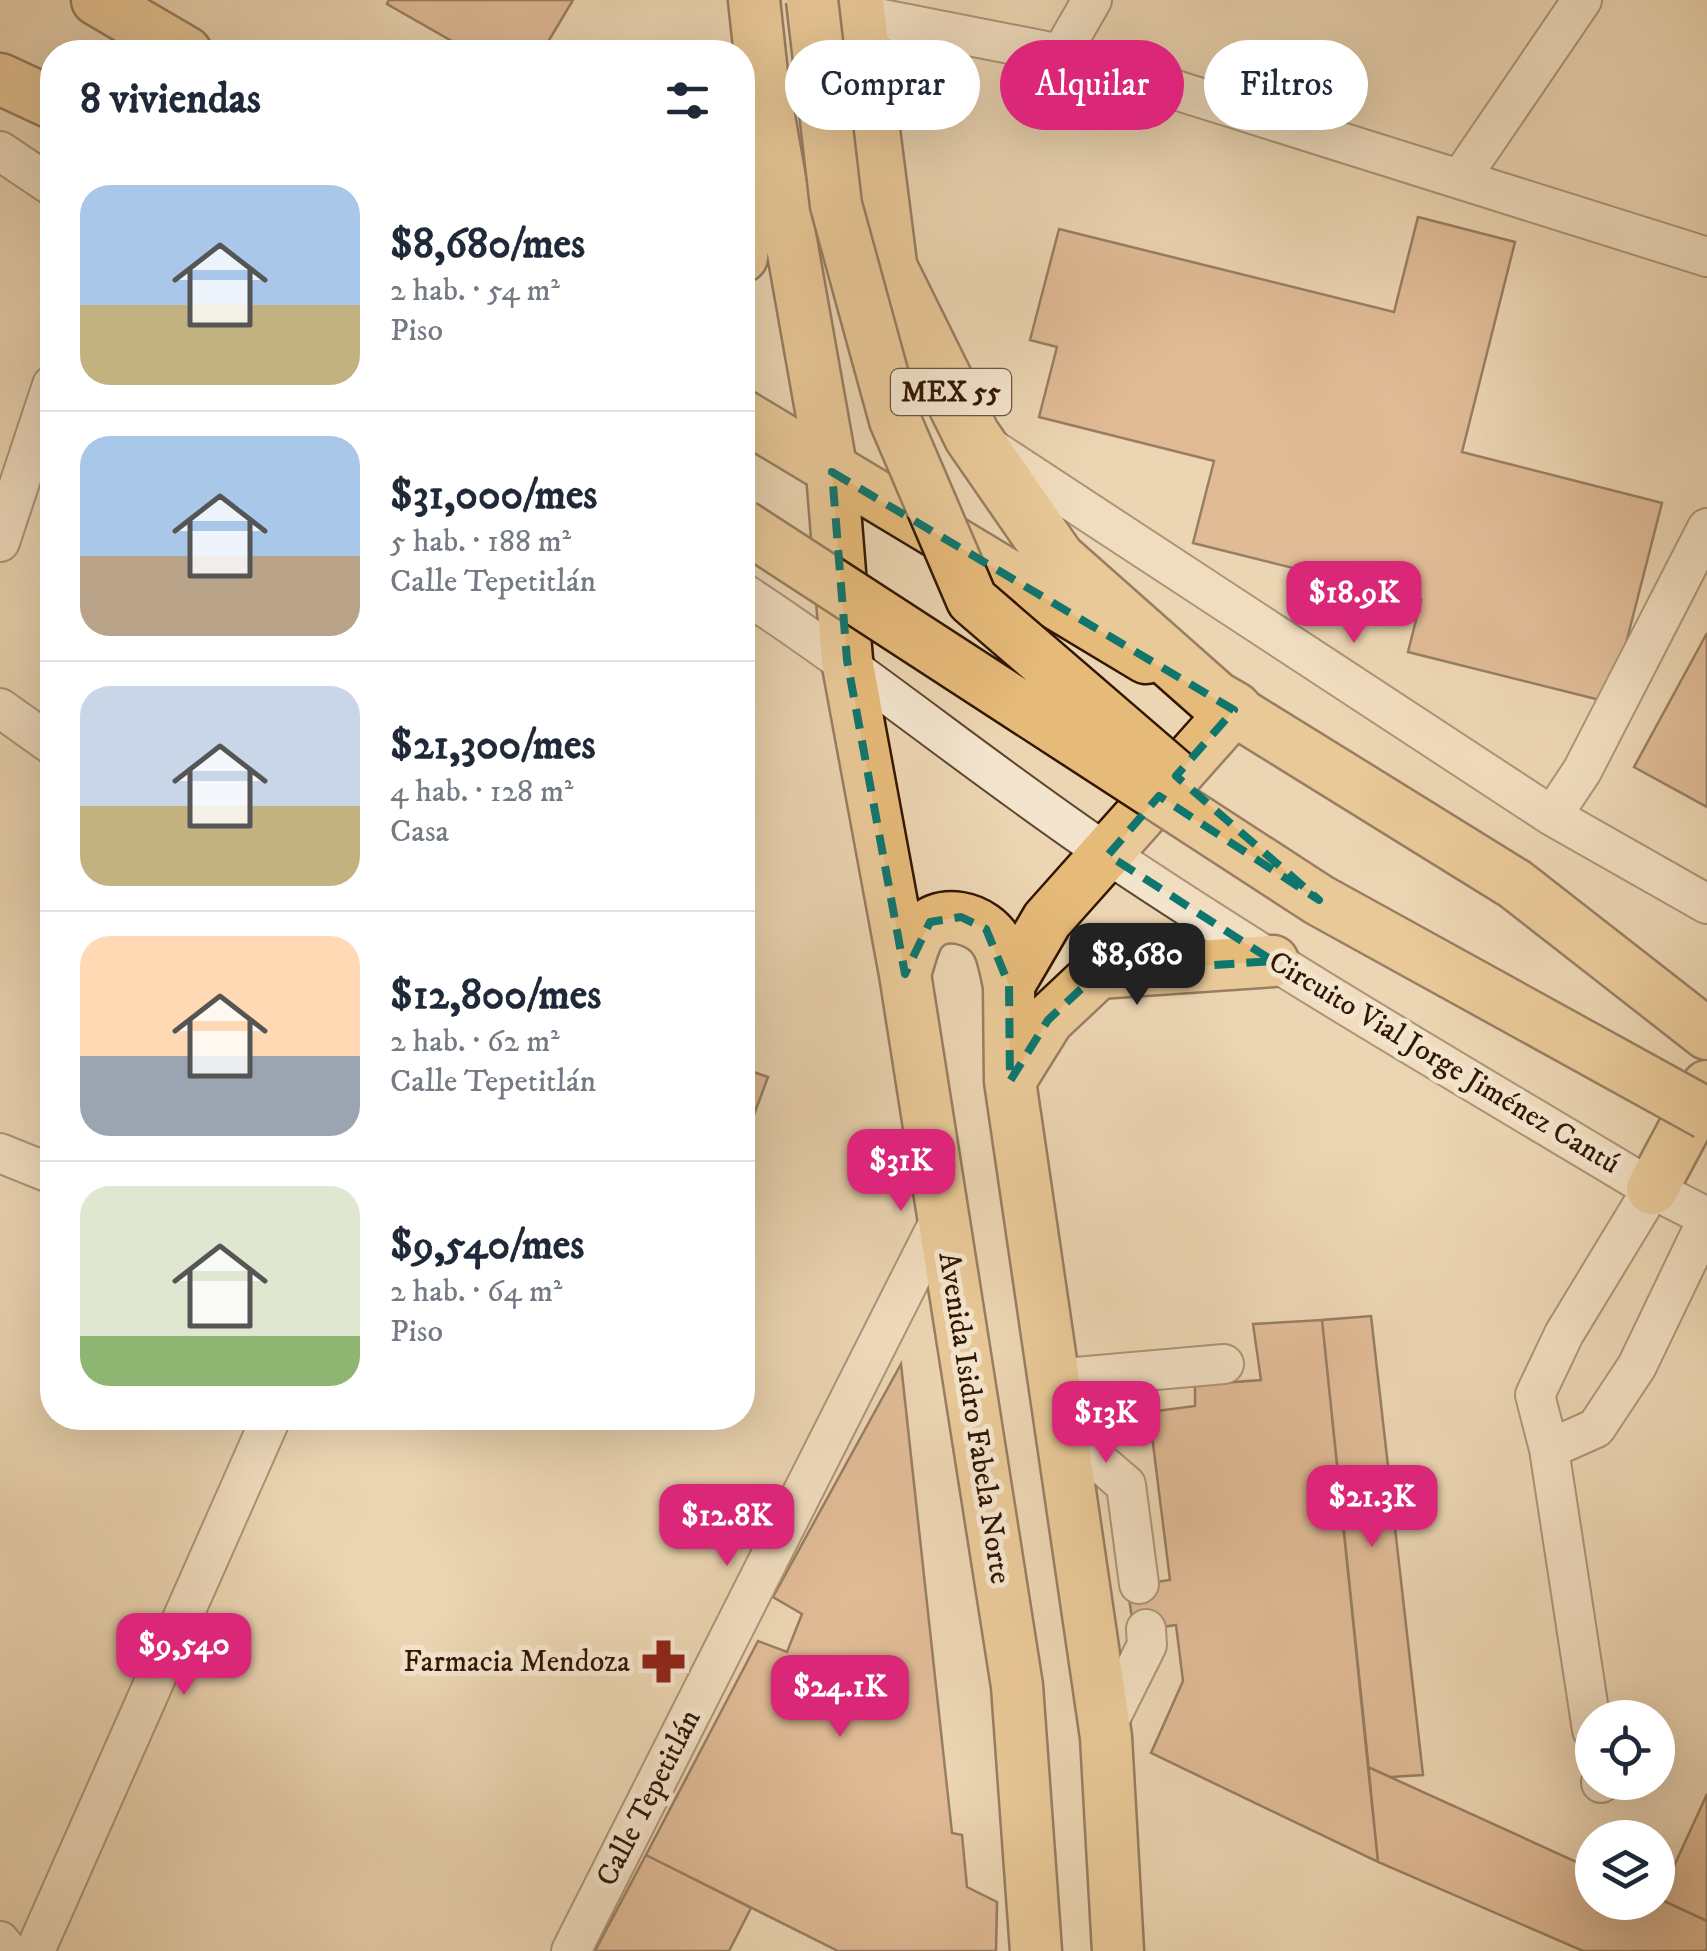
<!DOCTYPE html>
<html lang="es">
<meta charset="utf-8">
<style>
body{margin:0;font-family:"IM FELL DW Pica",serif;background:#f6f6f7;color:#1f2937;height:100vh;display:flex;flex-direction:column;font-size:38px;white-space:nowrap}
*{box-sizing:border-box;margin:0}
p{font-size:32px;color:#747a83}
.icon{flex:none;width:55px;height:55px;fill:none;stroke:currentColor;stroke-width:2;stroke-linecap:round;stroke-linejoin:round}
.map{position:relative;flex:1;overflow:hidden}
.panel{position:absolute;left:40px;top:40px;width:715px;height:1390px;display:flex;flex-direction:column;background:#fff;border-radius:40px;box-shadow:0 10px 40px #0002}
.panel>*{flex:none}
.banner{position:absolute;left:785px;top:40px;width:770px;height:90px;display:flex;gap:20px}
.controls{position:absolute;left:1575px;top:1700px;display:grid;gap:20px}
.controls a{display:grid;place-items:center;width:100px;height:100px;border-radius:50%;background:#fff;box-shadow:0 10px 40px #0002;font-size:50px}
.price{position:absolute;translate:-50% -85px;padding:0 22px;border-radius:20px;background:#db2777;color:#fff;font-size:32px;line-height:65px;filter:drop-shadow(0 2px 5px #0008)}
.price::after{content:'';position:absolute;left:50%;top:60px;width:30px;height:22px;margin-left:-15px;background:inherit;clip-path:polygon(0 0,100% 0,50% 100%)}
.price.selected{background:#222;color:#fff}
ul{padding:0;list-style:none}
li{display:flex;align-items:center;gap:30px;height:250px;padding:0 40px}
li+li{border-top:2px solid #e0e1e3}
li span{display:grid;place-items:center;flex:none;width:280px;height:200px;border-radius:30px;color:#555}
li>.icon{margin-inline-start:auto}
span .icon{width:120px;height:120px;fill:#fffc;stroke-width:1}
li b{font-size:42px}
h2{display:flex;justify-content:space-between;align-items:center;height:120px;padding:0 40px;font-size:42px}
.tag{padding:0 35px;border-radius:45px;background:#fff;box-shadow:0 10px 40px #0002;font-size:35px;line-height:90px}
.tag.selected{background:#db2777;color:#fff}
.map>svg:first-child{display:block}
</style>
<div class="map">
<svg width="1707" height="1951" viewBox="0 0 1707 1951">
<rect width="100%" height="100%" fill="#ecd5b2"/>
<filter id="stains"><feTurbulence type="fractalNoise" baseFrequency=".002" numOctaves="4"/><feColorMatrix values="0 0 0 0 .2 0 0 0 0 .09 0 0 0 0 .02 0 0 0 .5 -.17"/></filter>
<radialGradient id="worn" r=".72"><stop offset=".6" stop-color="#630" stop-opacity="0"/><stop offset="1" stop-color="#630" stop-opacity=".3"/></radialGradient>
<!-- building -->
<path fill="#d19c74" stroke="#311603" stroke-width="2.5" d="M389,0H573L542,52H471L387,4Z
M1418,217L1515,242L1462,452L1662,503L1624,651L1600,700L1408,652L1421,600L1193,543L1214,461L1039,417L1057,347L1030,340L1059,229L1394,312Z
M1707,633V807L1634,767Z
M742,1068L768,1077L742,1147Z
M1371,1316L1423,1775L1390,1777L1368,1767L1322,1320Z
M1322,1320L1367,1752L1378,1862L1151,1753L1183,1681L1176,1625L1134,1631L1127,1586L1170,1580L1149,1412L1195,1406V1385L1261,1380L1253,1324Z
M901,1364L952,1833L962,1835L967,1887L997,1902L996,1951H838L646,1855L758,1641L787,1652L802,1614L773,1597Z
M1368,1767L1592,1869V1902H1658V1898L1707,1921V1951H1583L1378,1862Z
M1707,1794V1921L1659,1899Z
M646,1855L751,1908L729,1951H595Z"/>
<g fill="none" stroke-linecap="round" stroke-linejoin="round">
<defs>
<path id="minor" d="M857,14L1061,54L1707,257
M1061,54L1092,0
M0,151L52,186
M1460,179L1582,0
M992,449L1552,816L1707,904
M0,542L52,385
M742,592C869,675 986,772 1111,856C1287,974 1471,1080 1652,1189L1707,1217
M0,708L52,745
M1552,816L1582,771L1707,528
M0,1153L52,1174
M1053,1379L1224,1364
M1060,1428L1126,1485L1139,1584
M1549,1449L1596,1428L1637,1366L1707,1220
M1105,1729L1147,1645L1146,1629
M1592,1730L1549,1449L1535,1395L1564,1334L1652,1189
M1601,1782V1783
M0,1941L8,1951
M35,1951L271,1418
M571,1951L942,1216"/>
<path id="major" d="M97,0L186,52
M754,0L763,83L832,472L847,660L905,974L1017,1686L1036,1951
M0,79L52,103
M742,257L756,148
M742,415L1146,658
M905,974C909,962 912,947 918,936C936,904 985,917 998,945C1004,957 1006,973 1009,985
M1010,1081L1048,1020L1098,973L1273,961
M1652,1189L1707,1086
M1118,1951L1106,1737L1010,1081L1009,985L1047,920L1234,710L1515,884L1707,1034"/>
<path id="highway" d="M855,0L889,268L972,436L1057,559L1215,699L1234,710"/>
</defs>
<!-- minor casing -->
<use href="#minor" stroke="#60462f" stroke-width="42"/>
<!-- major casing -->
<use href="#major" stroke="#311603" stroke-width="55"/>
<!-- highway casing -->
<use href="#highway" stroke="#311603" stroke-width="60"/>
<!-- minor -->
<use href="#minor" stroke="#f3e4cd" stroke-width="38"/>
<!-- major -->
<use href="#major" stroke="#e6ba79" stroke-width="50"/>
<!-- highway -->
<use href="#highway" stroke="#e6ba79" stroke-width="55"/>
<defs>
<path id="major-bridge" d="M812,0L836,205L895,420L972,600L1176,776
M742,525L1319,900L1707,1114"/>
</defs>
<!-- major-bridge casing -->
<use href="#major-bridge" stroke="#311603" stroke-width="55" stroke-linecap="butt"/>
<!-- major-bridge -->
<use href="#major-bridge" stroke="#e6ba79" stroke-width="50"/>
</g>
<!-- marked area -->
<path d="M0 0H1707V1951H0ZM832,472L1234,710L1176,776L1319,900L1159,796L1108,855L1273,961L1098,973L1048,1020L1010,1081L1009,985L986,929L961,917L930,922L905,974L847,660Z" fill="#ecd5b2" fill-opacity=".55" fill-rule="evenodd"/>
<path fill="none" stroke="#0f766e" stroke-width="8" stroke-dasharray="20 12" stroke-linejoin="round" d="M832,472L1234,710L1176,776L1319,900L1159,796L1108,855L1273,961L1098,973L1048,1020L1010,1081L1009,985L986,929L961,917L930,922L905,974L847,660Z"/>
<!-- icons -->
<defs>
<symbol id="pharmacy-bare" viewBox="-9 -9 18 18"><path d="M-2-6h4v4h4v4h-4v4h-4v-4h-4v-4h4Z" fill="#8f2418" stroke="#f3e4cd" stroke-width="2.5" paint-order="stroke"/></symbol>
</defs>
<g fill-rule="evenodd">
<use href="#pharmacy-bare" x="632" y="1630" width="63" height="63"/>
</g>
<g text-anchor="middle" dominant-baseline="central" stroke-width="10" stroke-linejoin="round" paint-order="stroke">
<!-- shield labels -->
<rect fill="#f3e4cd" stroke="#6b5440" stroke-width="2.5" x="891" y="369" width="120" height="46" rx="8"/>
<g font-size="28" font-weight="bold" fill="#311603">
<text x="951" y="392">MEX 55</text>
</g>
<!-- street labels -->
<g font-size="30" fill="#311603" stroke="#f3e4cd">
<text transform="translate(1444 1063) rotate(31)">Circuito Vial Jorge Jiménez Cantú</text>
<text transform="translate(974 1418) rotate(81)">Avenida Isidro Fabela Norte</text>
<text transform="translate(649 1798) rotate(-63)">Calle Tepetitlán</text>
</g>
<!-- poi labels -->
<g font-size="30" fill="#311603" stroke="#f3e4cd" text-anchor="end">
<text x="630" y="1662">Farmacia Mendoza</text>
</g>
</g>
<rect width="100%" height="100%" filter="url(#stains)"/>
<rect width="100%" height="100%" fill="url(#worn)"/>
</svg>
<div class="controls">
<a><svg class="icon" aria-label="locate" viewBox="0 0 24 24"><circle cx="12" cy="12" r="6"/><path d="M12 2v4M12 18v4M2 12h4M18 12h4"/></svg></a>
<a><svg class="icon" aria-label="layers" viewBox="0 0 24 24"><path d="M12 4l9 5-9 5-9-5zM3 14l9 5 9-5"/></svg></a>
</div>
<b class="price" style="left:1354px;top:646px">$18.9K</b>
<b class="price selected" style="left:1137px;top:1008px">$8,680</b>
<b class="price" style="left:901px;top:1214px">$31K</b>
<b class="price" style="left:1106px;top:1466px">$13K</b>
<b class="price" style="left:1372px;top:1550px">$21.3K</b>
<b class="price" style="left:727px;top:1569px">$12.8K</b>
<b class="price" style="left:184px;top:1698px">$9,540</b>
<b class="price" style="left:840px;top:1740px">$24.1K</b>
<div class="banner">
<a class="tag">Comprar</a>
<a class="tag selected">Alquilar</a>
<a class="tag">Filtros</a>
</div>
<section class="panel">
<h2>8 viviendas<svg class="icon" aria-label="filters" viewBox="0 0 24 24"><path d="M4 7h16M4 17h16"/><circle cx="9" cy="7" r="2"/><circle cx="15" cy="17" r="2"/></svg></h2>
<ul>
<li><span style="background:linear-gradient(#a9c7e8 60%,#c2b280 0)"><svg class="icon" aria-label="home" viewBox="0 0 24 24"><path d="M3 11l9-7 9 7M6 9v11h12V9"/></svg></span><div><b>$8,680/mes</b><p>2 hab. · 54 m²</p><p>Piso</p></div></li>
<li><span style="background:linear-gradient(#a9c7e8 60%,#b9a48a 0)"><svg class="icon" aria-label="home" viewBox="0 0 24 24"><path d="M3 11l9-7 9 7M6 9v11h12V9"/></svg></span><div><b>$31,000/mes</b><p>5 hab. · 188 m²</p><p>Calle Tepetitlán</p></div></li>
<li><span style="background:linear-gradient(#c9d6e8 60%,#c2b280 0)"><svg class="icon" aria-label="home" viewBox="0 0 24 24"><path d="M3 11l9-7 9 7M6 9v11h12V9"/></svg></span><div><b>$21,300/mes</b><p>4 hab. · 128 m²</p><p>Casa</p></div></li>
<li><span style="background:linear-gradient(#ffd9b3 60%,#9aa5b1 0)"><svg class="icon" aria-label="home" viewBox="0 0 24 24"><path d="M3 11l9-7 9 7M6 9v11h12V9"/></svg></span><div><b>$12,800/mes</b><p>2 hab. · 62 m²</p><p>Calle Tepetitlán</p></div></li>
<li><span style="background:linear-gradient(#dfe7d0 75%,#8fb573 0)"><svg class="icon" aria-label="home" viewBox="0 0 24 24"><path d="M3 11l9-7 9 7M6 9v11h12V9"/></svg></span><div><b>$9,540/mes</b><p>2 hab. · 64 m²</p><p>Piso</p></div></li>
</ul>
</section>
</div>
